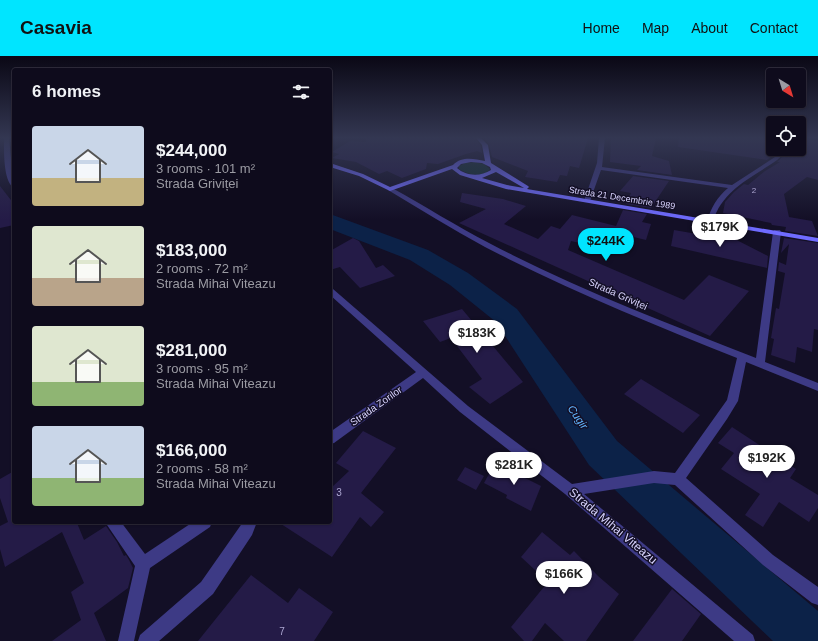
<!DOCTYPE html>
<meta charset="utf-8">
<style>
body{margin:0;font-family:Helvetica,sans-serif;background:#1c1929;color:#f1f3f6;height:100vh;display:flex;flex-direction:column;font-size:15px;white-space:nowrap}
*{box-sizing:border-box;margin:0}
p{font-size:13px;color:#9b9ba3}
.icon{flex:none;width:22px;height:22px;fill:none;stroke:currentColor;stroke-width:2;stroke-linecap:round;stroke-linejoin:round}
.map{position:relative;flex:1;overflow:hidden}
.panel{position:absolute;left:12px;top:12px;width:320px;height:456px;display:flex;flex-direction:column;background:#0e0b1c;border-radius:4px;box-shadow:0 1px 3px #0004,0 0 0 1px #2e2b3b}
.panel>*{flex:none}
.needle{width:26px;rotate:142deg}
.fabs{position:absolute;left:766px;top:12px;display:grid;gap:8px}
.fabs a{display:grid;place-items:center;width:40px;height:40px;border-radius:4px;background:#0e0b1c;box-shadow:0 1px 3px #0004,0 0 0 1px #2e2b3b;font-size:20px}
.price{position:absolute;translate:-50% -34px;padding:0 9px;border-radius:14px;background:#fff;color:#222;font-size:13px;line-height:26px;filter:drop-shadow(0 1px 2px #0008)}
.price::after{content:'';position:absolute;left:50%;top:24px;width:12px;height:9px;margin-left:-6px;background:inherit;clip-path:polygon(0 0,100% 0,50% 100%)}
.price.active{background:#00e5ff;color:#111}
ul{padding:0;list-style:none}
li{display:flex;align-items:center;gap:12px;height:100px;padding:0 20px}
li span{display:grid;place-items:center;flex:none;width:112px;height:80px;border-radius:4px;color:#555}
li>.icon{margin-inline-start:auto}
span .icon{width:48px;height:48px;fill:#fffc;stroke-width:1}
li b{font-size:17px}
h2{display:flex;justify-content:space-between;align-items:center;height:48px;padding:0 20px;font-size:17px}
header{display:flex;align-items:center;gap:24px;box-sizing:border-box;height:56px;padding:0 20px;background:#00e5ff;color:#111}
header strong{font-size:19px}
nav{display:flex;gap:22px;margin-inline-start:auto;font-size:14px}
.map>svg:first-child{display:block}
</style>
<header>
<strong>Casavia</strong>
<nav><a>Home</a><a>Map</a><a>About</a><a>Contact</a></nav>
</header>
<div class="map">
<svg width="818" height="585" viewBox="0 0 818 585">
<rect width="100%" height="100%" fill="#130f26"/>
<!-- green -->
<path fill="#12302f" d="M475,106L484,108L490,113C484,122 467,119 459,113V110L465,107Z"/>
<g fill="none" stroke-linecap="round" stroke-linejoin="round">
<!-- river -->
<path fill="#0c2248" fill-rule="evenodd" d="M330,158L428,194L468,217L517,253L617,385L818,555V585H773L589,409L496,266L450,229L410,204L330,173Z"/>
</g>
<!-- building -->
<path fill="#241b47" d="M366,82H475L481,90L482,97L477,95L466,98L438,108L427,107L426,113L402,122L387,115L379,118L356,106L332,102L339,98L332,96L350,85L366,86Z
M484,82H588L579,112L570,110L567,120L560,119L557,126L525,121L528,115L492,101L489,89Z
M611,82H656L652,100L669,105L672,119L637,114L641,110L610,106Z
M679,82H770L773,93H777V96L767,104L678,91Z
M799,82L818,85V124L807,121L784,138L789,161L812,165L818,180L785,175L786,171L772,169L771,167L723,157L725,146L734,136L744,128L748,129L765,115L780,106H777L786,97V93H799Z
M633,120L669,125L651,152L626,148L631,137L620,135Z
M0,130L14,148V169L0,172Z
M462,137L503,143L526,150L504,168L538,183L551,170L560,173L572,159L616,170L623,154L647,158L642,166L651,168L646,184L613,176L601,192L571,185L568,194L684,244L709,219L749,235L710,280L459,167L486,153L460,146Z
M674,174L720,182L721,176L768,200L767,212L671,190Z
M353,182L359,185L376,212L383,209L395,220L360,232L340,211L330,214V195Z
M784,182L818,187V274L814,273L812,296L797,291L795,307L771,299L774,283L771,282L776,252L779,253L785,217L778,215L779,206L786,209L789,188L781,197Z
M462,253L523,326L490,348L469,331L482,323L451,282L440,286L423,265Z
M641,323L700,359L683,377L624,338Z
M732,371L796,413L790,422L818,439V452L809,466L779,446L763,471L745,459L760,438L721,413L734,397L718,387Z
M363,375L396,392L361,437L384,456L371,471L360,461L332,501L278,466H330V433L349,415L336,407Z
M495,407L541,430L531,455L506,442L507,439L484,427Z
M465,411L484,420L476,434L457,424Z
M14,415V466H79L77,467L84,484L106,470L117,486L124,500L126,499L129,504L133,512L128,532L94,557L106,585H52L81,564L71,536L84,527L62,476L5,511L0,493V470L8,466L0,442V423Z
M542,476L570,499L574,495L598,520L619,538L586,585H564L545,567L532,585H524L511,571L548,526L521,501Z
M251,519L288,547L299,532L333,556L314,585H198Z
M672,533L701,558L682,585H633Z"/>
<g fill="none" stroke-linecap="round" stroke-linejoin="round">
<!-- minor -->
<path fill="#3d3a85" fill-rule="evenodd" d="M4,82H9L14,132C3,126 4,94 4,82Z
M599,82H605L602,111L732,129L775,101L779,96L778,93H784L785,96C779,104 771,108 762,114C741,127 721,140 713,165L710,167L707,165C711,152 717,141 728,132L601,114L590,145L585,146L584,145L597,107Z
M388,132H392C425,150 456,170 489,187C574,232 667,267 756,302L773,176L774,174H780L781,176L765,306L818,327V335L746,306L738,345L727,363L686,422L773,499L818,531V549L812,547L763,509L675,429L654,427L584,438L753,579L755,585H734L565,438L460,356L423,322L334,387L330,388V376L416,316L330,239V232L333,233L468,350L572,428L654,415L675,417L727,344L737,302C652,268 566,233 485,191C452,173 420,153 388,134Z
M105,466H121L145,498L193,466H212L210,471L150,512L134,585H118L135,510Z
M243,466H257L252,479L213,538L159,585H138L140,579L201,526Z"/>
<!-- secondary -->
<path fill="#6f6bff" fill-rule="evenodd" d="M476,82H481L488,89L491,107L528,130L529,131L527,133L818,182V186L506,133L460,119L452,113L390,135L359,120L330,111V107L363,118L390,131L453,109C462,100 474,103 485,105L482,89ZM471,106L482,107L490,111L491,114C480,121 466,120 457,112L461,108ZM496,116L524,132L507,129L482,122Z"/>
</g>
<!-- sky -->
<linearGradient id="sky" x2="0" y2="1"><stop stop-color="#0a0815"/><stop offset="0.5" stop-color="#333752"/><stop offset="1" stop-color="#333752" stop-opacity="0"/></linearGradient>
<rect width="818" height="164" fill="url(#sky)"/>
<g text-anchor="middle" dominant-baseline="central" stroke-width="3" stroke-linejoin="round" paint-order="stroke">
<!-- number labels -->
<g font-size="8" fill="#aca6d1">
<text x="754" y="134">2</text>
</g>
<!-- far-street labels -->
<g font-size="9" fill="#d9d4ff" stroke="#130f26">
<text transform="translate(622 142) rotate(9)">Strada 21 Decembrie 1989</text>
</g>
<!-- street labels -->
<g font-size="10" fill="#d9d4ff" stroke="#130f26">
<text transform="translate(618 238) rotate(24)">Strada Griviței</text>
<text transform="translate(376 350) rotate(-35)">Strada Zorilor</text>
</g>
<!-- near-number labels -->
<g font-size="10" fill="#aca6d1">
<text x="339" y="436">3</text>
<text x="282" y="575">7</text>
</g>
<!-- water labels -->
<g font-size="11" font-style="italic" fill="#62b6ff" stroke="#130f26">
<text transform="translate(578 361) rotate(55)">Cugir</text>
</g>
<!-- near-street labels -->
<g font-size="12" fill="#d9d4ff" stroke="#130f26">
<text transform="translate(613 470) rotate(40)">Strada Mihai Viteazu</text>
</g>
</g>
</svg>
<div class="fabs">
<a><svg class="needle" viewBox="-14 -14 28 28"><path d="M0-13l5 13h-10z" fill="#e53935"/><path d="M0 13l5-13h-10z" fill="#9b9ba3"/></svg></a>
<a><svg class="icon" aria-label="locate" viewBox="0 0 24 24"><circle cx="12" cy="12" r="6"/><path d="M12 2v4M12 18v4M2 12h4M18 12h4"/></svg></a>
</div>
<b class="price" style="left:720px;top:192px">$179K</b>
<b class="price active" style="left:606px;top:206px">$244K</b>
<b class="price" style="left:477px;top:298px">$183K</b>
<b class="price" style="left:767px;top:423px">$192K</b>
<b class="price" style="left:514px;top:430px">$281K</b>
<b class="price" style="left:564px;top:539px">$166K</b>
<section class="panel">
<h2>6 homes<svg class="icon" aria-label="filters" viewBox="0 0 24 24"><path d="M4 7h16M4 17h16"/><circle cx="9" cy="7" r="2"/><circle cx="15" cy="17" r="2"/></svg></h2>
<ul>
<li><span style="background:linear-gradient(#c9d6e8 65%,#c2b280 0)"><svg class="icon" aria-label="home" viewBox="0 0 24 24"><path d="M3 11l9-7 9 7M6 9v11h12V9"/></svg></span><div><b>$244,000</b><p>3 rooms · 101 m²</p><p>Strada Griviței</p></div></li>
<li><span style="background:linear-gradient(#dfe7d0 65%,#b9a48a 0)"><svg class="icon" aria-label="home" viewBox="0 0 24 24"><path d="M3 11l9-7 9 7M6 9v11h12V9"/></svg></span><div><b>$183,000</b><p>2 rooms · 72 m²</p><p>Strada Mihai Viteazu</p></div></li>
<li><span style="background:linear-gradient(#dfe7d0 70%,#8fb573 0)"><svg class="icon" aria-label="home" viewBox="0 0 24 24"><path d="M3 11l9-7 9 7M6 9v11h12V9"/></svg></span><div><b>$281,000</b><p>3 rooms · 95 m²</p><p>Strada Mihai Viteazu</p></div></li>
<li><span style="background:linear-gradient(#c9d6e8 65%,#8fb573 0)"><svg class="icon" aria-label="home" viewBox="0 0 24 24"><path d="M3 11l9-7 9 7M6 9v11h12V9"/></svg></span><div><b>$166,000</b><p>2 rooms · 58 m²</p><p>Strada Mihai Viteazu</p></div></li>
</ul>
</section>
</div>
